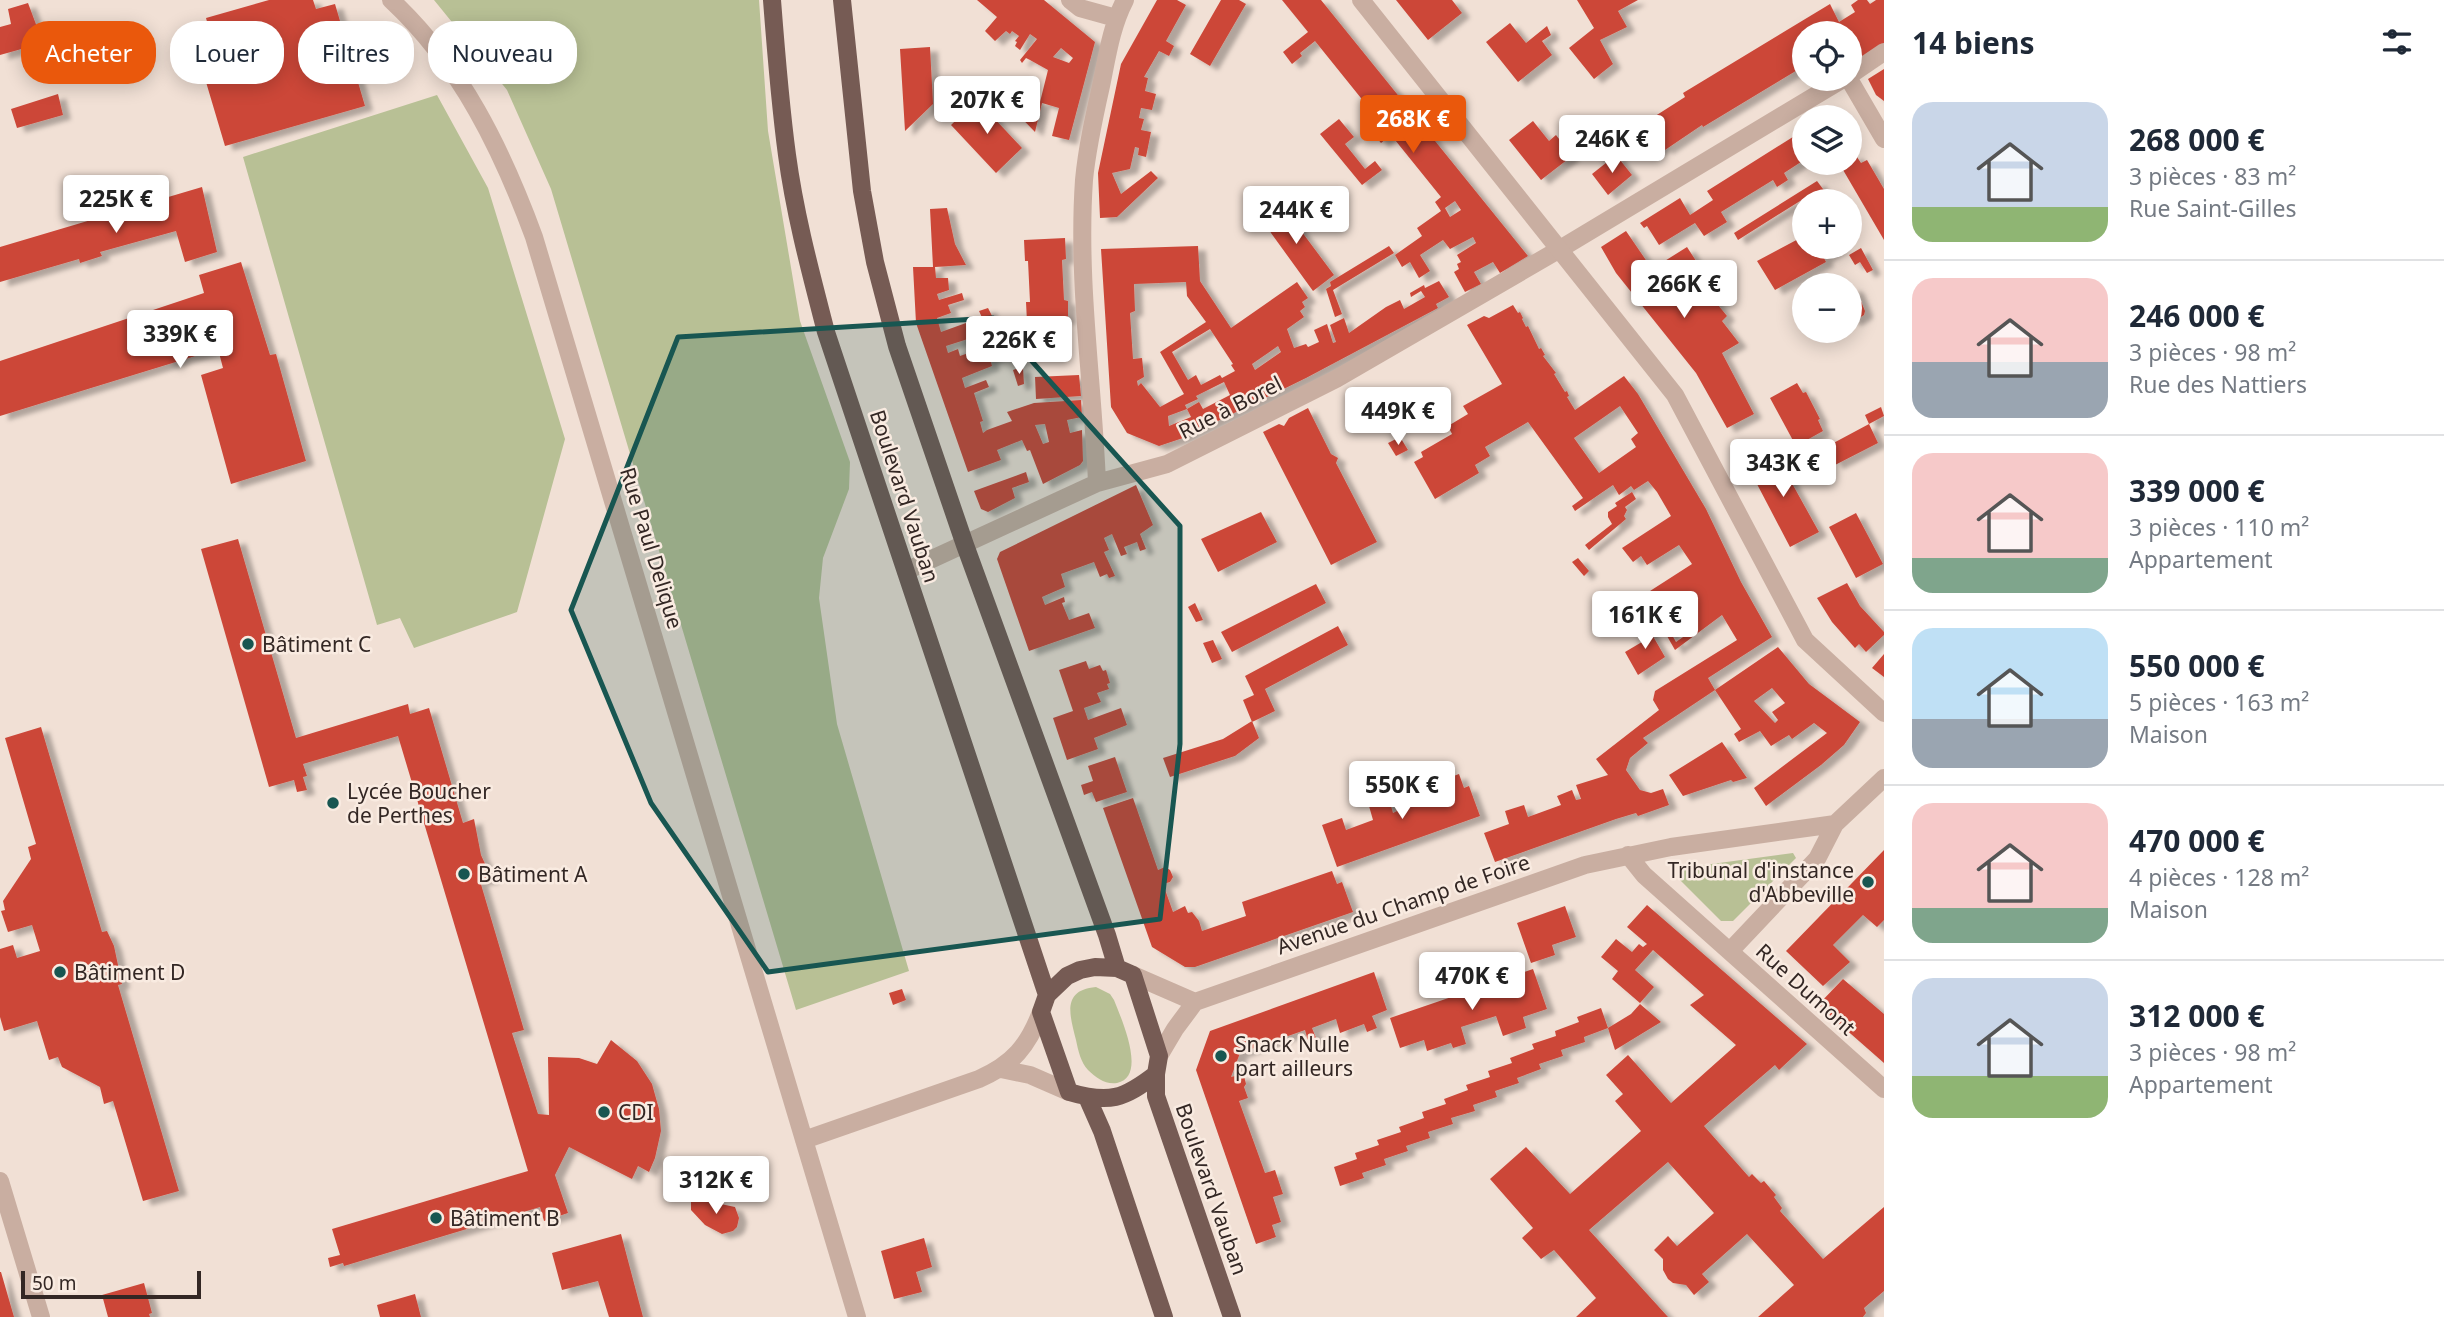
<!DOCTYPE html>
<html lang="fr">
<meta charset="utf-8">
<style>
body{margin:0;font-family:"Noto Sans",sans-serif;background:#f6f6f7;color:#1f2937;height:100vh;display:flex;flex-direction:column;font-size:26px;white-space:nowrap}
*{box-sizing:border-box;margin:0}
p{font-size:23px;color:#747a83}
.icon{flex:none;width:38px;height:38px;fill:none;stroke:currentColor;stroke-width:2;stroke-linecap:round;stroke-linejoin:round}
.map{position:relative;flex:1;overflow:hidden}
.details{display:flex;flex-direction:column;background:#fff;width:560px}
.details>*{flex:none}
.guide{position:absolute;left:21px;top:21px;width:665px;height:63px;display:flex;gap:14px}
.buttons{position:absolute;left:1792px;top:21px;display:grid;gap:14px}
.buttons a{display:grid;place-items:center;width:70px;height:70px;border-radius:50%;background:#fff;box-shadow:0 4px 18px #0003;font-size:35px}
.scale{position:absolute;left:21px;bottom:18px;width:180px;box-sizing:border-box;padding-left:7px;border:4px solid #332724;border-top:0;font-size:19px;line-height:24px;white-space:nowrap;color:#332724;-webkit-text-stroke:5px #f9ebe1;paint-order:stroke}
.price{position:absolute;translate:-50% -60px;padding:0 16px;border-radius:7px;background:#fff;color:#222;font-size:23px;line-height:46px;filter:drop-shadow(0 2px 4px #0008)}
.price::after{content:'';position:absolute;left:50%;top:42px;width:21px;height:16px;margin-left:-10px;background:inherit;clip-path:polygon(0 0,100% 0,50% 100%)}
.price.selected{background:#ea580c;color:#fff}
ul{padding:0;list-style:none}
li{display:flex;align-items:center;gap:21px;height:175px;padding:0 28px}
li+li{border-top:2px solid #e0e1e3}
li span{display:grid;place-items:center;flex:none;width:196px;height:140px;border-radius:21px;color:#555}
li>.icon{margin-inline-start:auto}
span .icon{width:84px;height:84px;fill:#fffc;stroke-width:1}
li b{font-size:30px}
h2{display:flex;justify-content:space-between;align-items:center;height:84px;padding:0 28px;font-size:30px}
.chip{padding:0 24px;border-radius:28px;background:#fff;box-shadow:0 4px 18px #0003;font-size:24px;line-height:63px}
.chip.selected{background:#ea580c;color:#fff}
main{display:flex;flex:1;min-height:0}
.map>svg:first-child{display:block}
</style>
<main>
<div class="map">
<svg width="1884" height="1317" viewBox="0 0 1884 1317">
<defs>
<filter id="shadow"><feDropShadow dx="8" dy="4.5" stdDeviation="2" flood-color="#0004"/></filter>
</defs>
<rect width="100%" height="100%" fill="#f1e0d5"/>
<!-- green -->
<path fill="#b8c095" d="M434,0H759L768,131L800,321L850,462L849,489L823,558L819,598L837,724L909,971L796,1010L551,189L507,90Z
M437,95L488,188L565,439L517,612L414,648L400,618L377,625L243,157Z
M1793,853L1796,858L1733,921H1721L1679,879L1682,868Z
M1096,987L1110,994L1114,1000C1121,1018 1148,1077 1117,1083C1106,1085 1096,1078 1088,1070C1081,1063 1078,1050 1076,1040C1070,1016 1061,990 1096,987Z"/>
<!-- building -->
<path fill="#cc4739" fill-rule="evenodd" filter="url(#shadow)" d="M269,0H313L316,9L335,4L365,106L225,146L195,45L212,40L206,18Z
M977,0H1044L1095,42L1069,140L1052,136L1059,108L1042,103L1035,132L1002,98L1011,82L1040,102L1048,70L1030,60L1026,58L1022,63L1020,60L1037,39L1030,34L1020,50L1015,46L1017,42L1015,41L1019,36L1012,31L1010,34L1006,31L995,41L985,31L997,17ZM1061,48L1073,58L1069,63L1053,57Z
M1157,0H1177L1186,5L1166,41L1174,46L1169,56L1159,51L1144,77L1148,78L1145,91L1156,94L1152,110L1141,108L1139,118L1144,119L1141,130L1151,132L1146,157L1138,155L1139,148L1135,147L1130,169L1112,173L1121,194L1151,171L1158,178L1117,217L1100,218L1098,173L1121,64Z
M1221,0H1239L1246,4L1210,66L1190,54Z
M1282,0H1321L1528,256L1500,273L1493,262L1474,272L1481,284L1465,292L1454,272L1459,269L1457,264L1461,262L1457,255L1476,243L1473,237L1450,249L1443,240L1420,255L1430,271L1419,278L1410,262L1402,267L1395,255L1422,236L1417,228L1441,211L1435,202L1441,197L1391,135L1381,143L1367,126L1377,118L1315,41L1300,53L1302,56L1292,64L1283,52L1308,32ZM1455,201L1461,210L1450,217L1445,208Z
M1396,0H1452L1462,13L1428,40Z
M1577,0H1638L1618,11L1627,27L1600,40L1613,64L1594,79L1569,48L1594,28Z
M1858,0H1867L1870,4L1876,0H1884V43L1863,57L1850,40V33H1804V66L1703,127L1702,125L1665,150L1663,147L1653,153L1638,127L1685,97L1683,93L1830,4L1839,22L1855,12L1851,5Z
M28,3L43,43L0,55V27L11,24L8,9Z
M1510,23L1526,43L1547,26L1551,35L1542,41L1552,55L1518,82L1486,42Z
M930,47L933,104L905,131L900,49Z
M1884,69V101L1876,95L1868,79Z
M58,94L63,115L17,128L11,109Z
M977,100L1022,148L996,173L951,125Z
M1339,119L1354,137L1345,144L1365,169L1375,161L1382,170L1362,185L1320,134Z
M1533,121L1549,141L1556,135L1572,156L1541,180L1509,140Z
M1804,130V160L1784,173L1788,180L1777,187L1773,180L1721,212L1727,222L1704,236L1695,223L1659,245L1647,226L1644,228L1640,223L1680,198L1690,215L1713,200L1707,191Z
M1607,135L1615,146L1599,159L1590,148Z
M1855,154L1861,163L1867,160L1884,189V240L1839,163H1850V157Z
M1616,155L1632,175L1608,195L1592,174Z
M1817,181L1832,201H1822L1816,191L1738,240L1734,233Z
M202,187L217,252L185,262L176,231L100,252L102,256L80,263L79,259L0,282V247Z
M1278,200L1334,275L1313,291L1258,215Z
M947,208L955,244L966,265L935,267L936,278H948L949,290L937,294L939,300L962,293L964,300L948,305L951,313L937,318L941,332L966,323L971,338L946,346L948,353L958,349L960,356L994,344L979,311L988,308L1010,351L990,359L992,366L962,378L965,388L986,380L989,387L974,393L983,421L980,422L983,433L987,430L1012,421L1007,412L1034,403L1081,400L1082,417L1067,420L1070,433L1082,430L1083,461L1080,465L1043,484L1030,450L1027,451L1022,440L997,450L1001,460L968,472L961,452L916,323L913,267H933L930,209ZM1045,424L1049,442L1043,444L1035,425Z
M1626,231L1652,269L1687,247L1698,264L1683,274L1703,298L1709,294L1727,316L1722,321L1739,343L1722,353L1754,414L1727,428L1696,373L1616,273L1601,247Z
M1804,236V247H1843L1824,258L1826,262L1775,290L1757,261Z
M1065,238L1066,259L1062,260L1064,300L1068,301V320L1027,322L1026,302H1030L1028,261H1025L1024,240Z
M1198,246L1200,281L1231,328L1297,282L1308,298L1302,302L1305,307L1300,311L1304,317L1287,329L1294,348L1306,344L1308,347L1319,342L1314,330L1327,324L1333,343L1336,342L1330,325L1344,318L1349,333L1386,307L1400,300L1404,309L1425,297L1421,291L1411,297L1410,293L1424,285L1425,288L1439,281L1449,297L1436,304L1438,308L1306,378L1183,438L1159,446L1127,433L1111,407L1101,249ZM1186,282L1187,296L1206,322L1160,352L1184,394L1160,407L1141,383L1138,386L1137,381L1144,377L1142,358L1133,359L1130,313L1135,311L1134,284ZM1210,329L1233,364L1231,365L1235,371L1222,378L1220,375L1201,385L1196,375L1188,380L1172,352ZM1278,346L1281,352L1255,370L1252,364ZM1224,382L1230,395L1203,409L1199,402L1187,409L1185,405L1198,399L1196,396ZM1187,409L1191,417L1169,426L1168,416Z
M1389,246L1394,253L1333,290L1342,314L1335,317L1326,289L1331,286L1330,282Z
M1861,248L1873,270L1867,273L1860,262L1855,265L1849,255Z
M241,262L270,355L276,354L306,461L231,484L201,375L223,368L218,349L0,416V361L204,293L199,275Z
M1850,286L1856,289L1865,311L1864,315L1854,321L1850,320Z
M1804,297V330L1793,310L1797,308L1794,303Z
M1513,305L1518,313L1520,312L1523,318L1522,319L1526,327L1528,326L1539,349L1541,348L1545,355L1543,356L1556,373L1554,374L1565,392L1567,391L1569,396L1567,397L1575,410L1624,376L1638,394L1706,509L1741,582L1772,637L1708,678L1715,690L1643,738L1648,743L1630,758L1626,770L1640,790L1651,793L1663,789L1669,805L1638,816L1636,813L1616,819L1495,862L1484,833L1509,824L1505,811L1524,805L1528,817L1561,805L1557,796L1572,790L1576,800L1581,799L1576,785L1608,775L1596,759L1659,710L1653,700L1655,691L1737,640L1722,615L1675,650L1663,629L1667,626L1676,642L1693,630L1689,622L1694,620L1689,613L1676,621L1666,605L1660,608L1650,591L1692,564L1679,545L1647,565L1641,556L1633,562L1622,548L1671,516L1657,492L1648,481L1634,490L1631,486L1619,495L1613,485L1575,511L1572,506L1583,498L1528,422L1485,447L1490,456L1475,465L1479,473L1435,499L1414,462L1423,457L1421,452L1452,434L1448,426L1468,414L1463,406L1502,384L1467,325L1484,316L1489,318ZM1620,406L1638,433L1631,439L1636,447L1599,473L1574,438Z
M1021,367L1023,368L1024,384L1018,386L1013,370Z
M1079,375L1081,396L1036,399L1035,377Z
M1797,383L1803,393L1806,392L1820,419L1818,420L1823,431L1796,446L1770,398Z
M1881,407L1884,416L1869,424L1865,415Z
M1308,408L1331,454L1338,458L1336,463L1377,542L1331,565L1263,432L1279,424L1284,426L1289,418Z
M1869,424L1878,443L1835,465L1826,447Z
M1400,437L1408,450L1396,456L1388,443Z
M1774,451L1819,532L1790,547L1747,465Z
M1026,472L1029,482L1012,488L1015,498L988,512L981,509L974,491Z
M1136,485L1153,525L1140,534L1146,549L1140,551L1137,542L1124,547L1127,554L1121,556L1112,534L1104,538L1109,550L1104,552L1115,576L1109,578L1107,574L1100,577L1094,562L1061,574L1065,587L1042,597L1045,605L1064,597L1065,602L1062,603L1069,620L1089,613L1095,628L1029,651L997,559L1000,552Z
M1632,492L1636,499L1625,507L1627,510L1624,516L1626,519L1589,550L1585,545L1612,524L1608,517V512L1617,506L1615,503Z
M1261,512L1277,542L1218,572L1201,539Z
M1856,513L1883,564L1856,578L1829,527Z
M238,539L296,738L408,704L410,714L429,708L463,823L474,819L481,855L492,879L480,881L524,1030L512,1033L538,1114L549,1115L548,1057L579,1058L597,1064L611,1040L637,1061L652,1084L659,1109L661,1131L655,1158L649,1172L638,1166L632,1179L569,1147L555,1175L568,1213L544,1221L540,1207L344,1266L343,1263L330,1267L328,1258L340,1255L332,1229L528,1171L398,736L303,764L307,776L303,777L307,790L297,792L294,780L269,787L201,549Z
M1578,558L1589,571L1584,576L1572,562Z
M1847,583L1860,606L1884,632V635L1866,652L1859,644L1855,648L1832,622L1817,598Z
M1316,584L1326,603L1232,652L1221,632Z
M1195,603L1203,620L1196,622L1188,607Z
M1643,619L1665,657L1638,675L1625,652L1647,639L1637,623Z
M1338,626L1348,645L1265,689L1275,711L1252,722L1243,700L1254,695L1245,676Z
M1213,640L1222,659L1212,663L1203,643Z
M1778,647L1809,684L1860,722L1844,745L1821,765L1766,806L1754,788L1827,733L1814,723L1792,739L1789,735L1771,746L1760,731L1739,742L1734,734L1741,729L1715,690ZM1772,688L1785,703L1772,712L1778,720L1775,723L1754,701Z
M1884,654V677L1872,668Z
M1086,661L1089,669L1100,665L1103,671L1106,670L1110,683L1107,684L1109,689L1097,693L1101,702L1084,708L1088,720L1121,708L1127,725L1094,738L1098,749L1067,760L1053,718L1073,711L1059,670Z
M1252,721L1259,738L1235,756L1170,777L1163,758L1223,739Z
M41,727L102,932L107,931L114,946L122,984L118,985L179,1191L143,1201L113,1101L104,1104L100,1087L62,1067L58,1057L49,1060L37,1021L4,1031L0,1017V949L13,945L17,958L40,951L32,925L8,932L1,911L5,910L3,901L31,859L28,847L36,844L5,738Z
M1722,742L1747,778L1733,782L1731,780L1683,796L1669,775Z
M1115,757L1127,792L1096,802L1092,792L1084,795L1081,785L1093,781L1088,766Z
M1459,774L1464,788L1469,786L1480,816L1337,867L1322,825L1342,818L1346,830L1373,820L1369,806L1389,799L1393,813L1397,811L1393,798L1412,791L1416,805L1421,803L1417,793L1437,786L1441,796L1445,795L1440,781Z
M1133,798L1158,870L1165,867L1170,870L1173,877L1170,882L1163,884L1173,912L1185,906L1188,913L1192,912L1199,921L1202,931L1246,916L1242,902L1332,871L1337,884L1342,882L1353,912L1195,967H1185L1152,947L1103,808Z
M1884,850V920L1877,927L1863,915L1833,945L1850,962L1823,986L1786,951Z
M1647,905L1807,1044L1779,1070L1775,1065L1704,1126L1749,1177L1752,1174L1761,1183L1764,1181L1776,1195L1774,1197L1782,1208L1780,1211L1823,1259L1884,1207V1291L1864,1308L1866,1313L1863,1317H1758L1794,1285L1747,1234L1702,1274L1709,1282L1694,1295L1686,1285L1673,1283L1668,1279L1663,1270V1259L1654,1250L1668,1236L1677,1246L1714,1213L1668,1162L1589,1230L1668,1317H1576L1596,1298L1554,1250L1541,1259L1522,1238L1533,1228L1490,1179L1526,1147L1570,1194L1641,1131L1615,1101L1623,1094L1606,1075L1628,1055L1671,1103L1736,1045L1690,1005L1704,995L1653,950L1635,970L1654,987L1640,1003L1612,979L1618,971L1601,957L1616,939L1632,952L1639,944L1643,947L1647,944L1627,927Z
M1565,906L1576,937L1552,945L1555,955L1531,963L1517,923Z
M1533,969L1547,1009L1523,1017L1526,1028L1503,1036L1496,1016L1461,1027L1466,1044L1453,1048L1451,1043L1427,1051L1424,1040L1400,1048L1390,1018Z
M1374,972L1387,1010L1372,1016L1377,1028L1367,1032L1364,1024L1340,1033L1336,1019L1312,1028L1316,1038L1308,1041L1305,1030L1240,1053L1231,1077L1239,1075L1244,1076L1246,1084L1244,1087L1248,1098L1239,1101L1265,1173L1275,1170L1283,1194L1273,1197L1281,1222L1272,1225L1276,1237L1256,1244L1196,1070L1210,1031Z
M1843,979L1884,1014V1063L1818,1005Z
M902,989L906,1000L893,1005L889,993Z
M1640,1004L1661,1022L1615,1050L1608,1028L1584,1037L1585,1042L1561,1050L1563,1056L1539,1064L1541,1069L1517,1078L1519,1083L1495,1091L1497,1097L1473,1105L1475,1111L1451,1118L1453,1124L1428,1132L1430,1138L1406,1146L1408,1151L1384,1159L1386,1165L1362,1173L1364,1178L1340,1186L1334,1167L1357,1159L1355,1153L1379,1145L1377,1140L1401,1132L1399,1127L1424,1118L1422,1112L1446,1104L1444,1099L1468,1090L1466,1085L1490,1077L1488,1071L1512,1063L1510,1058L1534,1049L1532,1044L1556,1036L1555,1031L1579,1022L1577,1017L1601,1008L1608,1028L1631,1014Z
M697,1199L735,1207L739,1218L737,1227L733,1231L722,1234L705,1225L691,1210V1200Z
M621,1234L639,1302L643,1317H609L598,1281L562,1290L552,1253Z
M924,1238L932,1267L916,1272L922,1292L894,1299L881,1251Z
M0,1272H1L14,1317H0Z
M144,1283L152,1313L149,1314L150,1317H108L102,1295Z
M415,1294L421,1317H380L377,1305Z"/>
<g fill="none" stroke-linecap="round" stroke-linejoin="round">
<!-- minor -->
<path stroke="#c9aea1" stroke-width="18" d="M391,0C461,65 502,150 534,237L857,1317
M1070,0L1080,8L1116,18
M1850,75L1884,52
M1849,79L1884,139
M1097,483C1093,382 1077,281 1084,180C1087,148 1094,117 1101,86C1107,57 1111,27 1125,0
M906,571L1097,483L1167,464L1336,379L1560,249L1843,79
M1628,855L1644,875L1884,1089
M1730,951L1817,859L1835,824
M1133,975L1195,1002
M1159,1056L1175,1029L1195,1002L1585,865L1671,847L1835,824L1884,778
M1001,1069L1030,1075L1069,1092
M804,1140L979,1079C1013,1064 1028,1046 1041,1012
M0,1181L41,1317"/>
<!-- tertiary -->
<path stroke="#c9aea1" stroke-width="18" d="M1361,0L1675,395L1805,640L1884,713"/>
<!-- primary -->
<path stroke="#765b54" stroke-width="18" d="M772,0C776,52 780,103 787,155C795,215 811,274 826,332L1047,995
M842,0L862,191L875,262L897,346L965,545L1107,935L1117,968
M1156,1074C1124,1099 1109,1104 1069,1092L1041,1012L1047,995L1067,976L1080,970L1095,967L1117,968L1133,975L1159,1056L1156,1074V1096L1232,1317
M1087,1097L1102,1131L1164,1317"/>
</g>
<!-- marked area -->
<path fill="#185651" fill-opacity="0.2" stroke="#185651" stroke-width="5" stroke-linejoin="round" d="M993,318L1180,526V744L1160,919L768,972L651,803L571,610L678,337Z"/>
<!-- markers -->
<g fill="#185651" stroke="#f9ebe1" stroke-width="2.5">
<circle cx="248" cy="644" r="7"/>
<circle cx="333" cy="803" r="7"/>
<circle cx="464" cy="874" r="7"/>
<circle cx="1868" cy="882" r="7"/>
<circle cx="60" cy="972" r="7"/>
<circle cx="1221" cy="1056" r="7"/>
<circle cx="604" cy="1112" r="7"/>
<circle cx="436" cy="1218" r="7"/>
</g>
<g text-anchor="middle" dominant-baseline="central" stroke-width="5" stroke-linejoin="round" paint-order="stroke">
<!-- street labels -->
<g font-size="21" fill="#332724" stroke="#f9ebe1">
<text transform="translate(1230 407) rotate(-27)">Rue à Borel</text>
<text transform="translate(905 496) rotate(72)">Boulevard Vauban</text>
<text transform="translate(652 548) rotate(73)">Rue Paul Delique</text>
<text transform="translate(1403 904) rotate(-19)">Avenue du Champ de Foire</text>
<text transform="translate(1806 989) rotate(42)">Rue Dumont</text>
<text transform="translate(1212 1189) rotate(71)">Boulevard Vauban</text>
</g>
<!-- poi labels -->
<g font-size="21" fill="#332724" stroke="#f9ebe1" text-anchor="start">
<text x="262" y="644">Bâtiment C</text>
<text x="347" y="791">Lycée Boucher<tspan x="347" dy="24">de Perthes</tspan></text>
<text x="1854" y="870" text-anchor="end">Tribunal d'instance<tspan x="1854" dy="24">d'Abbeville</tspan></text>
<text x="478" y="874">Bâtiment A</text>
<text x="74" y="972">Bâtiment D</text>
<text x="1235" y="1044">Snack Nulle<tspan x="1235" dy="24">part ailleurs</tspan></text>
<text x="618" y="1112">CDI</text>
<text x="450" y="1218">Bâtiment B</text>
</g>
</g>
</svg>
<div class="buttons">
<a><svg class="icon" aria-label="locate" viewBox="0 0 24 24"><circle cx="12" cy="12" r="6"/><path d="M12 2v4M12 18v4M2 12h4M18 12h4"/></svg></a>
<a><svg class="icon" aria-label="layers" viewBox="0 0 24 24"><path d="M12 4l9 5-9 5-9-5zM3 14l9 5 9-5"/></svg></a>
<a>+</a>
<a>−</a>
</div>
<div class="scale">50 m</div>
<b class="price" style="left:987px;top:136px">207K €</b>
<b class="price selected" style="left:1413px;top:155px">268K €</b>
<b class="price" style="left:1612px;top:175px">246K €</b>
<b class="price" style="left:116px;top:235px">225K €</b>
<b class="price" style="left:1296px;top:246px">244K €</b>
<b class="price" style="left:1684px;top:320px">266K €</b>
<b class="price" style="left:180px;top:370px">339K €</b>
<b class="price" style="left:1019px;top:376px">226K €</b>
<b class="price" style="left:1398px;top:447px">449K €</b>
<b class="price" style="left:1783px;top:499px">343K €</b>
<b class="price" style="left:1645px;top:651px">161K €</b>
<b class="price" style="left:1402px;top:821px">550K €</b>
<b class="price" style="left:1472px;top:1012px">470K €</b>
<b class="price" style="left:716px;top:1216px">312K €</b>
<div class="guide">
<a class="chip selected">Acheter</a>
<a class="chip">Louer</a>
<a class="chip">Filtres</a>
<a class="chip">Nouveau</a>
</div>
</div>
<section class="details">
<h2>14 biens<svg class="icon" aria-label="filters" viewBox="0 0 24 24"><path d="M4 7h16M4 17h16"/><circle cx="9" cy="7" r="2"/><circle cx="15" cy="17" r="2"/></svg></h2>
<ul>
<li><span style="background:linear-gradient(#c9d6e8 75%,#8fb573 0)"><svg class="icon" aria-label="home" viewBox="0 0 24 24"><path d="M3 11l9-7 9 7M6 9v11h12V9"/></svg></span><div><b>268 000 €</b><p>3 pièces · 83 m²</p><p>Rue Saint-Gilles</p></div></li>
<li><span style="background:linear-gradient(#f6c9c9 60%,#9aa5b1 0)"><svg class="icon" aria-label="home" viewBox="0 0 24 24"><path d="M3 11l9-7 9 7M6 9v11h12V9"/></svg></span><div><b>246 000 €</b><p>3 pièces · 98 m²</p><p>Rue des Nattiers</p></div></li>
<li><span style="background:linear-gradient(#f6c9c9 75%,#7fa58c 0)"><svg class="icon" aria-label="home" viewBox="0 0 24 24"><path d="M3 11l9-7 9 7M6 9v11h12V9"/></svg></span><div><b>339 000 €</b><p>3 pièces · 110 m²</p><p>Appartement</p></div></li>
<li><span style="background:linear-gradient(#bfe0f5 65%,#9aa5b1 0)"><svg class="icon" aria-label="home" viewBox="0 0 24 24"><path d="M3 11l9-7 9 7M6 9v11h12V9"/></svg></span><div><b>550 000 €</b><p>5 pièces · 163 m²</p><p>Maison</p></div></li>
<li><span style="background:linear-gradient(#f6c9c9 75%,#7fa58c 0)"><svg class="icon" aria-label="home" viewBox="0 0 24 24"><path d="M3 11l9-7 9 7M6 9v11h12V9"/></svg></span><div><b>470 000 €</b><p>4 pièces · 128 m²</p><p>Maison</p></div></li>
<li><span style="background:linear-gradient(#c9d6e8 70%,#8fb573 0)"><svg class="icon" aria-label="home" viewBox="0 0 24 24"><path d="M3 11l9-7 9 7M6 9v11h12V9"/></svg></span><div><b>312 000 €</b><p>3 pièces · 98 m²</p><p>Appartement</p></div></li>
</ul>
</section>
</main>
